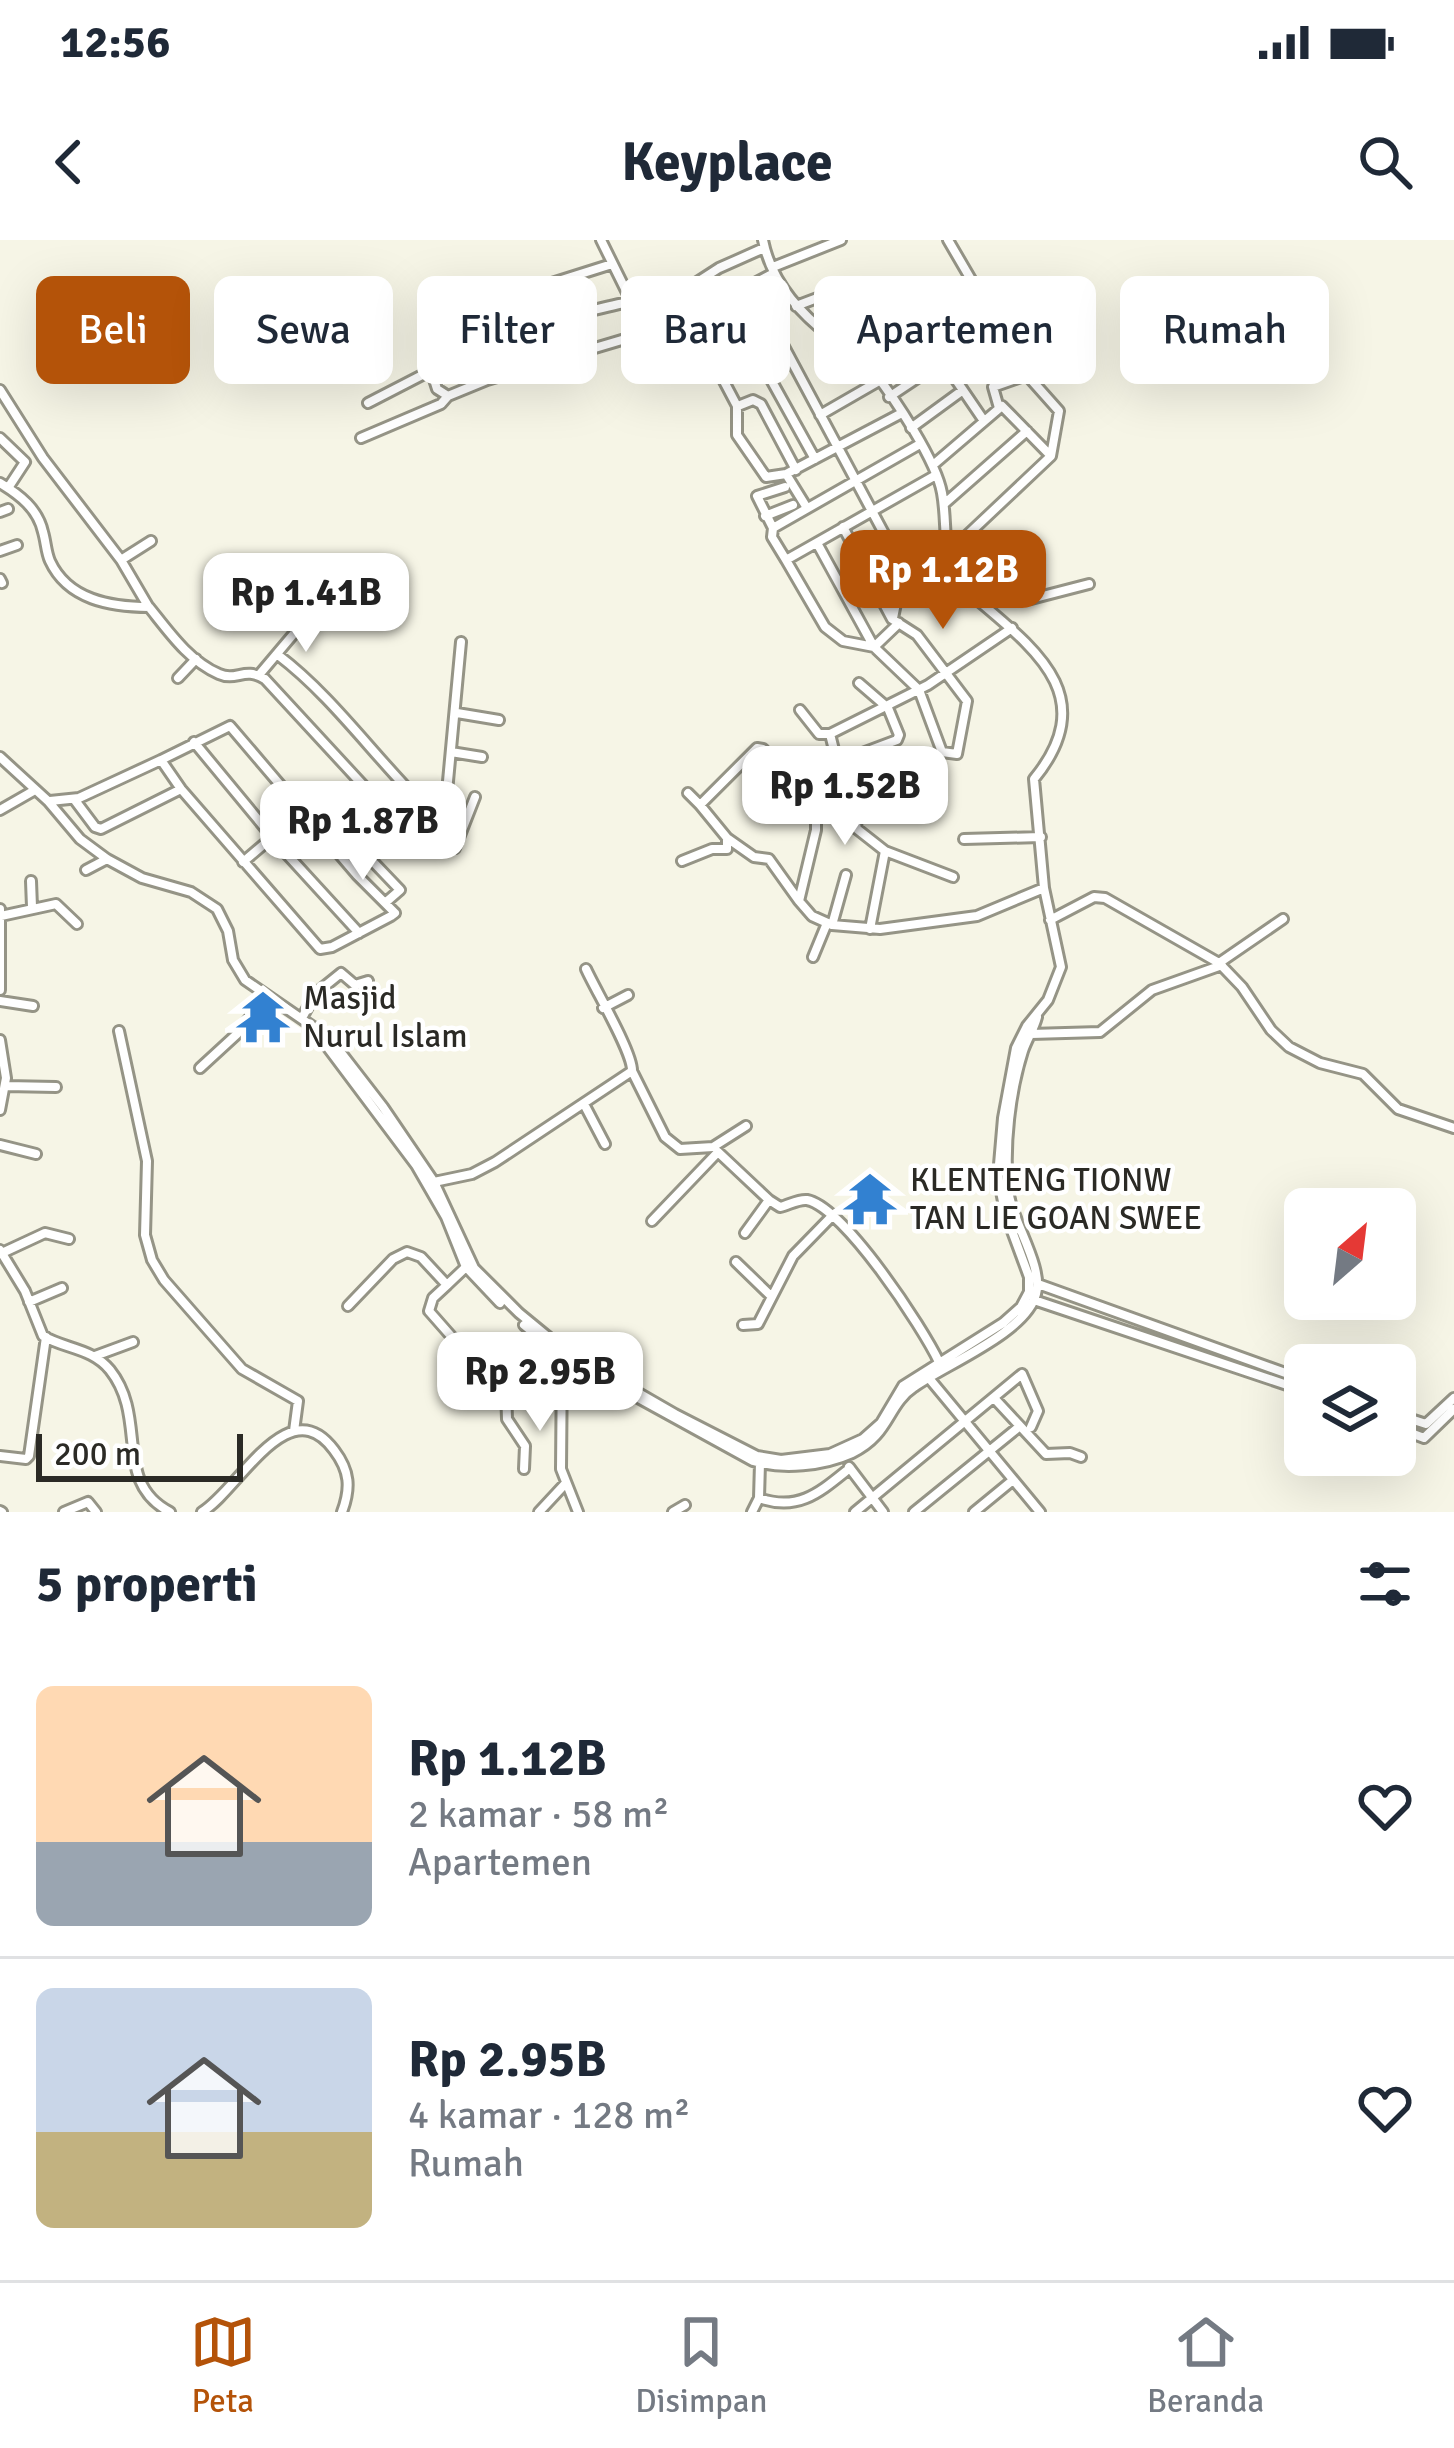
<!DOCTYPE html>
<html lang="id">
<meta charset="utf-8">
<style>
body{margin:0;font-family:Signika,sans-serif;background:#f2f2f3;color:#1f2937;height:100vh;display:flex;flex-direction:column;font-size:45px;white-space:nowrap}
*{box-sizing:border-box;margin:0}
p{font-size:39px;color:#747a83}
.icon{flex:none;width:66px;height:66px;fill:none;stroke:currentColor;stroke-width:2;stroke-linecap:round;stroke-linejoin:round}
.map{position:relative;height:1272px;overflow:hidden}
.sheet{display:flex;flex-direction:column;background:#fff;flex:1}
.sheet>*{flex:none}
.hud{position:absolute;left:36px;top:36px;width:1383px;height:108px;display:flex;gap:24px}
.needle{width:78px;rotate:28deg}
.fabs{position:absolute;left:1284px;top:948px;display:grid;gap:24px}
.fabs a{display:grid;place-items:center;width:132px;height:132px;border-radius:18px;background:#fff;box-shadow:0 12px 48px #0002;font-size:60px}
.scale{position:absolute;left:36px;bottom:30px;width:207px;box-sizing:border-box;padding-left:12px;border:6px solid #2b2a25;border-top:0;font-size:33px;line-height:42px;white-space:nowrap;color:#2b2a25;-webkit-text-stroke:9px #fff;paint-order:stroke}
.price{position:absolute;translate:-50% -102px;padding:0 27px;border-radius:24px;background:#fff;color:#222;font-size:39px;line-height:78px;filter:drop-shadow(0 3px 6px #0008)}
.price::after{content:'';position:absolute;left:50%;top:72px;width:36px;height:27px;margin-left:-18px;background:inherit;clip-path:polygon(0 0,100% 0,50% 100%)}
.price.on{background:#b45309;color:#fff}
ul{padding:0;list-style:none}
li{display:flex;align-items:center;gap:36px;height:300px;padding:0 36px}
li+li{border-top:3px solid #e0e1e3}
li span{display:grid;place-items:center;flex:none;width:336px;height:240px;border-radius:18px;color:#555}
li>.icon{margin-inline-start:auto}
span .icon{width:144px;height:144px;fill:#fffc;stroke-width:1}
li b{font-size:51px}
h2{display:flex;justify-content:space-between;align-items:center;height:144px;padding:0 36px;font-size:51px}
.chip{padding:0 42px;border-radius:18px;background:#fff;box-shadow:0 12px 48px #0002;font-size:42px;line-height:108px}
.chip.on{background:#b45309;color:#fff}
.status{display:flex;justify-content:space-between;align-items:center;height:84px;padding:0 60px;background:#fff;direction:ltr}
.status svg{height:33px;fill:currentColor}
header{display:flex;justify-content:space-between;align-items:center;height:156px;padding:0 36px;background:#fff;font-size:54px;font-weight:700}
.dock{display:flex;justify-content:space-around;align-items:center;height:168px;border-top:3px solid #e0e1e3;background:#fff;font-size:33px;color:#747a83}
.dock a{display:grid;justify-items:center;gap:6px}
.dock .on{color:#b45309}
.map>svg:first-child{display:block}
</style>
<div class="status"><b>12:56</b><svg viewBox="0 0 49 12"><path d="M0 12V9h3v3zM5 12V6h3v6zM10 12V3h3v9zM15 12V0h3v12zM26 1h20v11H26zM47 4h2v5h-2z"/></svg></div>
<header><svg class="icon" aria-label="back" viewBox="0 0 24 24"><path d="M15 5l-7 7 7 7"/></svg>Keyplace<svg class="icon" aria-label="search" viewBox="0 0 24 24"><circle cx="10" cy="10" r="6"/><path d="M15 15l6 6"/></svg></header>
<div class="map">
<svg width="1454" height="1272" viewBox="0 0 1454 1272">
<rect width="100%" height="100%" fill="#f6f5e6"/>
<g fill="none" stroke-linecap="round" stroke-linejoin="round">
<defs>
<path id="minor" d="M601,0L640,79L642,94L487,140L448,156L437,149L431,130C443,109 598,67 630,62
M948,0L1011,108L993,147L999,168
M773,27L841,0
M774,33L751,45L686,98L718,130L737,166V195L766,237L786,234L900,174
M751,45L903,329L893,378
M536,48L612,24
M729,64L815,219
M796,66L841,49
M907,66L922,90
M640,79L719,28L764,8
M869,127L922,90L984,181
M824,130L835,120L829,97
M0,150L43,218L121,320
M889,157L943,121
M368,163L430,131
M738,166L753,160L761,164L796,230
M820,175L879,141
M911,188L963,150
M0,198L25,222L8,248
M361,198L441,164L448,156
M920,204L773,288L772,297L786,320L936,235
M933,225L1002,166L1050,215
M786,234L807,268
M0,243C20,255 38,269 43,292C46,302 46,312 50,321C68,360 111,367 149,367C169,392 189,421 219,434C237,442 244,426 265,439L409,595L433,604L444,584L461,402
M944,264L1027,191
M0,272L8,269
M765,276L793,265
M773,288L757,256L785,247
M817,303L874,407L899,383
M944,310L961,301L1051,216L1059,171L1027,135L993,147
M0,311L17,305
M786,320L825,387L843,401L874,407L919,450L942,512L957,514L967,461L917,395L892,379L843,287
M0,339L2,343
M971,354L1005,347L1031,359L1089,344
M148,366L121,320L151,301
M278,415C341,463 384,532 444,584
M259,435L318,365
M178,438L196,419
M800,470L819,494H830L928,445L1012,388
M457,473L499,480
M830,494L836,518L841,521L897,500L899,495L888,468L859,443
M194,502L284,611L359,693
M451,512L482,517
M0,517L48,561L80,599L107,619L142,638L191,652L217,669L228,691L233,720L245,740L325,795L342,814L383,867L434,942L474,1028L519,1073L564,1110L675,1174L757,1216L781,1220L830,1214L863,1199L881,1183L903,1146L1003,1083L1021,1067L1029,1052V1037L1005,972L998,936L1003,878L1016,808L1027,786L1048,760L1061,727L1044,648L1034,539C1108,449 1021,400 958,343C941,313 948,286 942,253C936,220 895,159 874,132C863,118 845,108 831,97C798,72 771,41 763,0
M161,520L230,486L357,635L385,663L400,650L357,605
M688,553L700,565L757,508L763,509L816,567V590L799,661L812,676L832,685L880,689L977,676L1044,648
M74,559L95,587L101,589L181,549
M50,561L79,558L161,520L181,549L320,709L332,707L391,676L395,673L385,663
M700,565L727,598
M0,570L35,550
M855,578L857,589L885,611L953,637
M964,599L1041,597
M433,604L455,608L475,557
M682,621L712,609H727V598L754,617L769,619L799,661
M243,622L303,571
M86,630L107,619
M31,641L32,667
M0,669V750
M1,676L56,664L77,684
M1050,680L1094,657L1105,658L1219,723L1242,747L1271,790L1289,807L1320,823L1363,834L1398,869L1454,888
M832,685L846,635
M870,689L885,611
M813,717L827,683
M1219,723L1283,679
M0,761L33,766
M603,768L628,755
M302,778L315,754L341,733L355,745L368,741
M314,789L416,925L446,977L466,1027L500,1063
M119,791L147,921L145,995L152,1020L164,1040L242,1129L298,1161L294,1191
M1031,794L1100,792L1152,750L1222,725
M0,800L6,838L0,870
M200,828L237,794L266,757
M632,831L665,897L680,909L713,907L746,886
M6,846L56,847
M584,864L605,904
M0,905L36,914
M434,942L472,934L495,922L632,831C633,813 596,751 586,729
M652,981L718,912L769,960
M745,993L769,960L780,967C789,965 798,959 807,960C844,967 923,1088 939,1122
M0,1010L25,1051L43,1096C65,1109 92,1108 110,1130C149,1179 112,1242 170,1272
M2,1013L45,993L69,999
M736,1022L771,1056
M1038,1044L1305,1140
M447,1045L433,1058L429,1071L480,1129L507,1147
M1034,1060L1305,1151
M29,1062L62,1048
M348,1066L393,1019L407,1012L421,1017L447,1045L466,1027
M524,1085L562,1116L753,1221C783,1230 823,1226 852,1213C890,1195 887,1165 914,1147C946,1124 1026,1093 1036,1054C1044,1025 1010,979 1008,948C1004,905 1010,852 1023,811C1027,799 1034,789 1037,777
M743,1085L758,1084L793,1016L831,977
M95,1116L133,1102
M562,1117L561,1229L578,1272
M928,1137L1040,1272
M994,1158L1046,1214L1070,1213L1081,1217
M1395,1174L1426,1184L1454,1158
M1395,1187L1424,1198L1454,1169
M0,1216L26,1219L29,1216L46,1097
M849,1227L883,1272
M524,1229L525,1206L507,1179L506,1148L561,1143
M759,1258C799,1272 820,1252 850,1228
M0,1271L2,1272
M64,1272L88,1262L96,1272
M202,1272C239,1250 288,1148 334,1210C350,1231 351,1248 342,1272
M539,1272L565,1244
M673,1272L685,1265
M752,1272L759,1258L760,1223
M855,1272L1022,1134L1038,1171L1031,1187
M914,1272L1020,1186
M974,1272L1013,1240"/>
</defs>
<!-- minor casing -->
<use href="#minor" stroke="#959486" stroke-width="14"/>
<!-- minor -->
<use href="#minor" stroke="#fff" stroke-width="8"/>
</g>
<!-- icons -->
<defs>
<symbol id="temple-bare" viewBox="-9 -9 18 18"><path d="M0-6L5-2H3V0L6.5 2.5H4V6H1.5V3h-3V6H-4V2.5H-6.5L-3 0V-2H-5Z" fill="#3281d1" stroke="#fff" stroke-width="2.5" paint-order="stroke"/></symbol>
</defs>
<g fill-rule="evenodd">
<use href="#temple-bare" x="225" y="739" width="76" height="76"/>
<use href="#temple-bare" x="832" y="921" width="76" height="76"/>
</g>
<g text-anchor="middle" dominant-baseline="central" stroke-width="9" stroke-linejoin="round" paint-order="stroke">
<!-- poi labels -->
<g font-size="33" fill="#2b2a25" stroke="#fff" text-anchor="start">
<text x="303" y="758">Masjid<tspan x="303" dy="38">Nurul Islam</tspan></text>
<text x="910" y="940">KLENTENG TIONW<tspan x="910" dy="38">TAN LIE GOAN SWEE</tspan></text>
</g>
</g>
</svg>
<div class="fabs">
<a><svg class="needle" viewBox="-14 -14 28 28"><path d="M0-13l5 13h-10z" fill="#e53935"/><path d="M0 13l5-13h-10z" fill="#747a83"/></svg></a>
<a><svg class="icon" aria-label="layers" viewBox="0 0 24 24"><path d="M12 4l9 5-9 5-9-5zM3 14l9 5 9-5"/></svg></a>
</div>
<div class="scale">200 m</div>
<b class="price on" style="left:943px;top:392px">Rp 1.12B</b>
<b class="price" style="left:306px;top:415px">Rp 1.41B</b>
<b class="price" style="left:845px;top:608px">Rp 1.52B</b>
<b class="price" style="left:363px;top:643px">Rp 1.87B</b>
<b class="price" style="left:540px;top:1194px">Rp 2.95B</b>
<div class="hud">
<a class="chip on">Beli</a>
<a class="chip">Sewa</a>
<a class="chip">Filter</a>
<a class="chip">Baru</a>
<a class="chip">Apartemen</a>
<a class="chip">Rumah</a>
</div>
</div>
<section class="sheet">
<h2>5 properti<svg class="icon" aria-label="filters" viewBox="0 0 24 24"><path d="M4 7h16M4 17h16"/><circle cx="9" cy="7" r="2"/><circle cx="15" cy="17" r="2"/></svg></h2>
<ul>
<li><span style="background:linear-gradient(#ffd9b3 65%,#9aa5b1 0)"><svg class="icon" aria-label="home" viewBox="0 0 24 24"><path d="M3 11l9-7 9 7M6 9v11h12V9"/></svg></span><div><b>Rp 1.12B</b><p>2 kamar · 58 m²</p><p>Apartemen</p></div><svg class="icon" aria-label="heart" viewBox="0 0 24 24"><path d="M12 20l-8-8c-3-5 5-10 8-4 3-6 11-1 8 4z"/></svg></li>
<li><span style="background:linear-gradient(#c9d6e8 60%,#c2b280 0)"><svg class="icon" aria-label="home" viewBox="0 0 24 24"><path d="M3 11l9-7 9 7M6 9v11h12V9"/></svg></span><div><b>Rp 2.95B</b><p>4 kamar · 128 m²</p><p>Rumah</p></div><svg class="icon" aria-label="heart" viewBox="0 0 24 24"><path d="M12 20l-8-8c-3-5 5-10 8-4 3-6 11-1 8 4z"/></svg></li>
</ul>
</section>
<nav class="dock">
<a class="on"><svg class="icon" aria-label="map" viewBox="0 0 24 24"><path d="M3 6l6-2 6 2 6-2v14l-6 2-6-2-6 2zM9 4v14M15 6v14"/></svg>Peta</a>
<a><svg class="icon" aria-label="saved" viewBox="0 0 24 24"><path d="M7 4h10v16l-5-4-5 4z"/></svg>Disimpan</a>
<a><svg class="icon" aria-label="home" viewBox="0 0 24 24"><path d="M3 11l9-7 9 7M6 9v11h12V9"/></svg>Beranda</a>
</nav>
